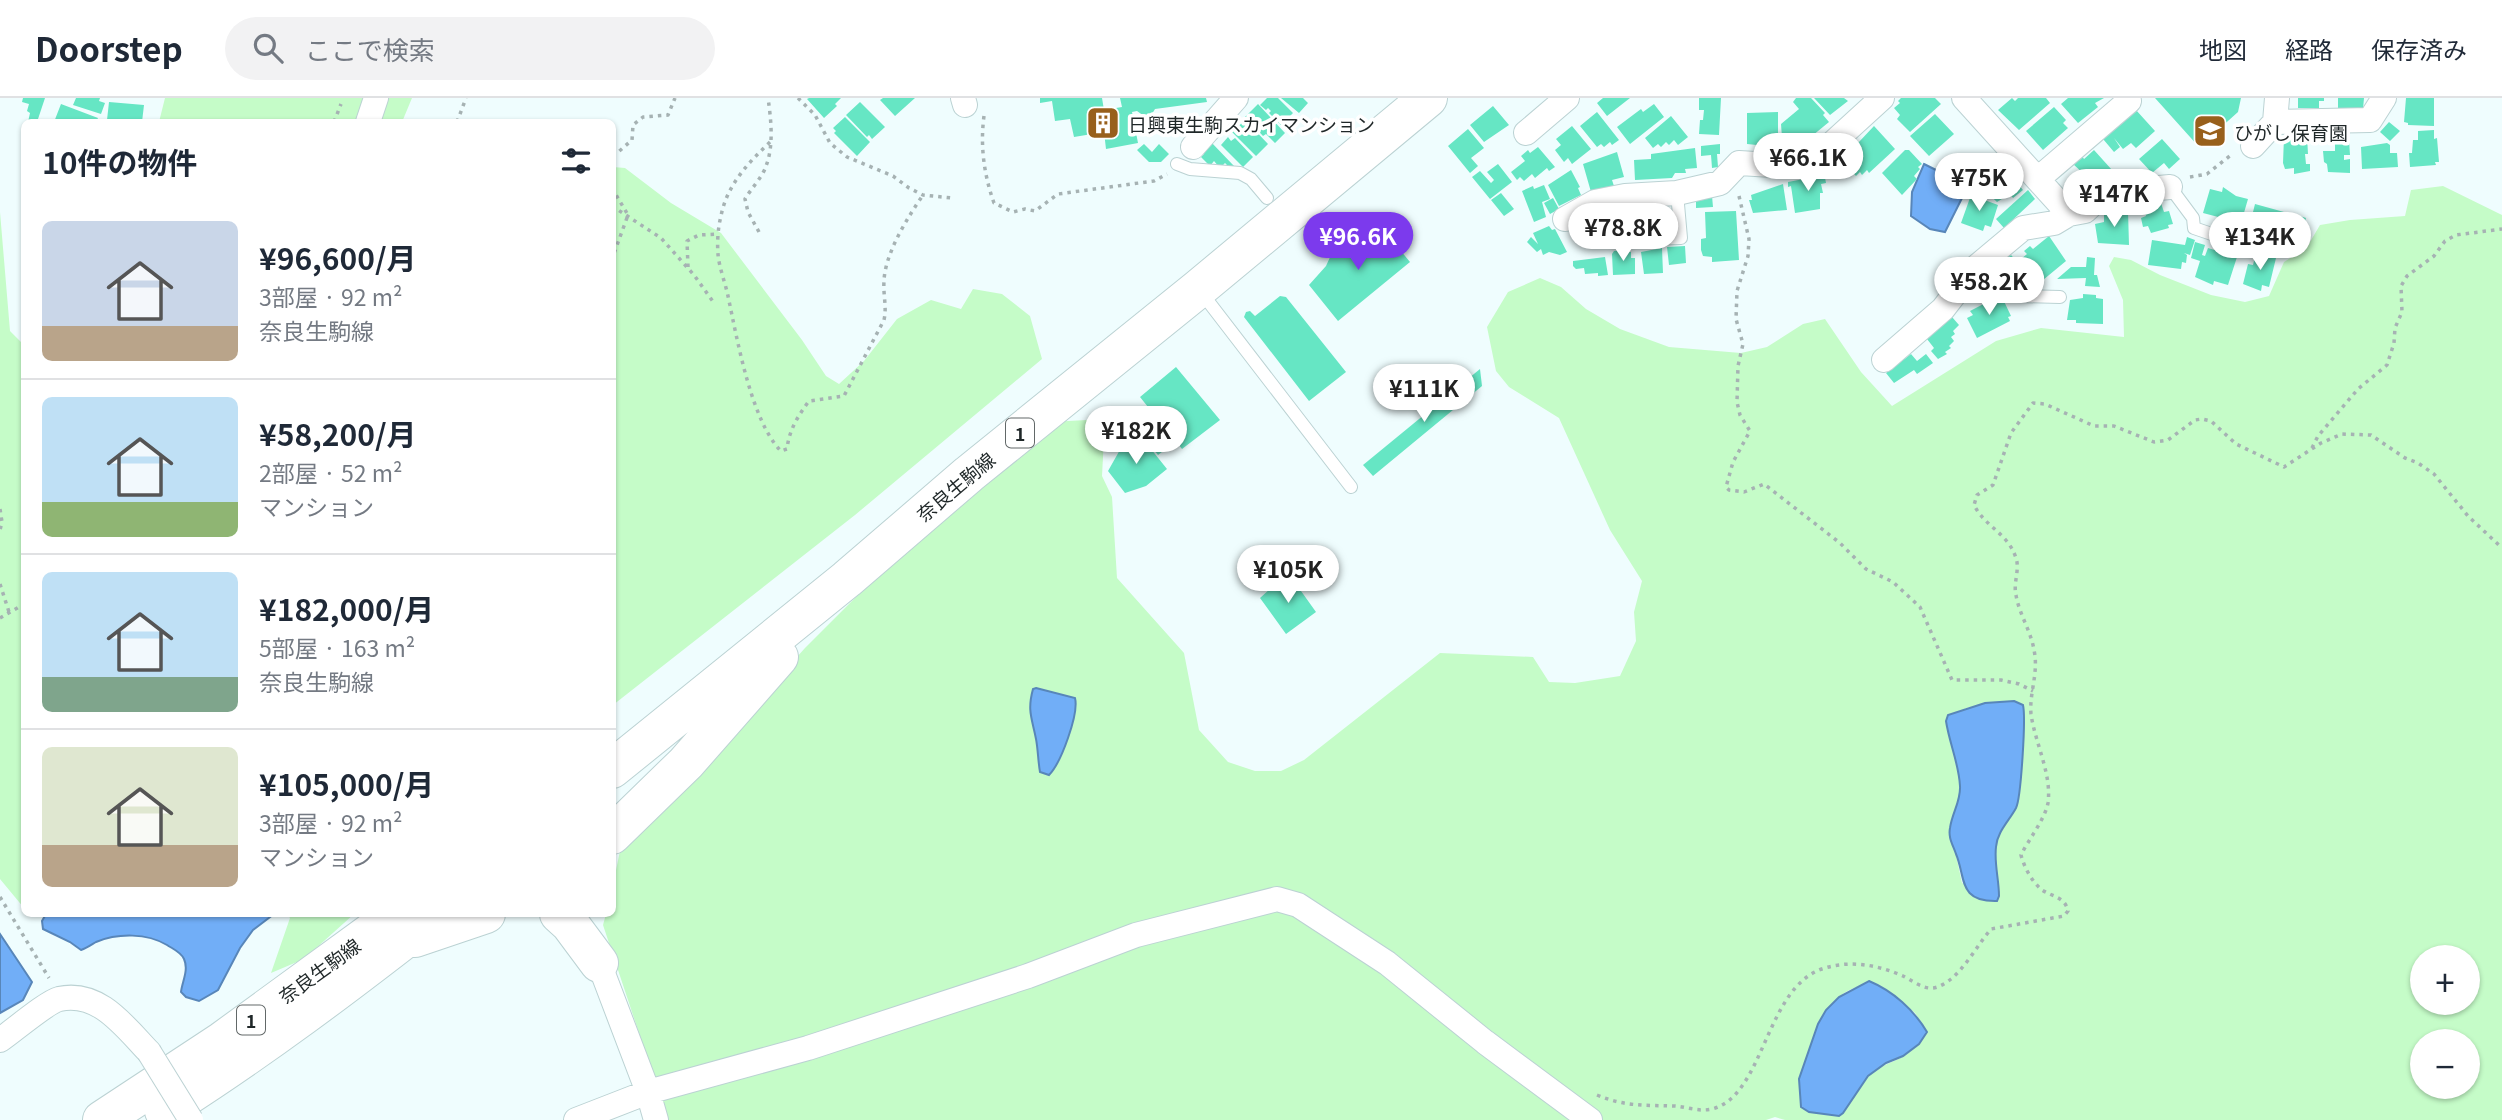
<!DOCTYPE html>
<html lang="ja">
<meta charset="utf-8">
<style>
body{margin:0;font-family:Georgia,"Noto Sans JP",serif;background:#f2f2f3;color:#1f2937;height:100vh;display:flex;flex-direction:column;font-size:26px;white-space:nowrap}
*{box-sizing:border-box;margin:0}
p{font-size:23px;color:#747a83}
.icon{flex:none;width:38px;height:38px;fill:none;stroke:currentColor;stroke-width:2;stroke-linecap:round;stroke-linejoin:round}
.map{position:relative;flex:1;overflow:hidden}
.drawer{position:absolute;left:21px;top:21px;width:595px;height:798px;display:flex;flex-direction:column;background:#fff;border-radius:10px;box-shadow:0 2px 5px #0004}
.drawer>*{flex:none}
.controls{position:absolute;left:2410px;top:847px;display:grid;gap:14px}
.controls a{display:grid;place-items:center;width:70px;height:70px;border-radius:50%;background:#fff;box-shadow:0 2px 5px #0004;font-size:35px}
.price{position:absolute;translate:-50% -60px;padding:0 16px;border-radius:24px;background:#fff;color:#222;font-size:23px;line-height:46px;filter:drop-shadow(0 2px 4px #0008)}
.price::after{content:'';position:absolute;left:50%;top:42px;width:21px;height:16px;margin-left:-10px;background:inherit;clip-path:polygon(0 0,100% 0,50% 100%)}
.price.on{background:#7c3aed;color:#fff}
ul{padding:0;list-style:none}
li{display:flex;align-items:center;gap:21px;height:175px;padding:0 21px}
li+li{border-top:2px solid #e0e1e3}
li span{display:grid;place-items:center;flex:none;width:196px;height:140px;border-radius:10px;color:#555}
li>.icon{margin-inline-start:auto}
span .icon{width:84px;height:84px;fill:#fffc;stroke-width:1}
li b{font-size:30px}
h2{display:flex;justify-content:space-between;align-items:center;height:84px;padding:0 21px;font-size:30px}
header{display:flex;align-items:center;gap:42px;box-sizing:border-box;height:98px;padding:0 35px;background:#fff;border-bottom:2px solid #e0e1e3}
header strong{font-size:33px}
nav{display:flex;gap:38px;margin-inline-start:auto;font-size:24px}
.search{width:490px;height:63px;background:#f2f2f3;display:flex;align-items:center;gap:18px;box-sizing:border-box;padding:0 24px;border-radius:38px;color:#747a83;font-size:26px}
.map>svg:first-child{display:block}
</style>
<header>
<strong>Doorstep</strong>
<div class="search"><svg class="icon" aria-label="search" viewBox="0 0 24 24"><circle cx="10" cy="10" r="6"/><path d="M15 15l6 6"/></svg>ここで検索</div>
<nav><a>地図</a><a>経路</a><a>保存済み</a></nav>
</header>
<div class="map">
<svg width="2502" height="1022" viewBox="0 0 2502 1022">
<rect width="100%" height="100%" fill="#effdfe"/>
<!-- green -->
<path fill="#c5fcc8" fill-rule="evenodd" d="M165,0H412L402,24H159Z
M613,69L625,70L671,105L721,135L802,242L826,278L839,286L864,263L897,221L931,202L961,211L973,191L1002,196L1030,218L1042,261L855,417L613,607Z
M2443,88L2502,117V1022H1785L1775,1019L1766,1022H668L603,827L606,816H612L613,787L621,748L701,666L805,550L861,494L1050,324L1105,321L1102,378L1112,399L1117,480L1184,555L1199,632L1228,664L1255,673H1281L1304,662L1440,555L1533,559L1549,584L1575,585L1620,578L1636,543L1634,514L1642,483L1610,432L1559,320L1509,289L1496,273L1487,229L1508,194L1540,180L1561,189L1586,211L1620,231L1669,249L1741,255L1767,249L1803,226L1825,221L1861,274L1892,308L1996,243L2041,230L2124,239L2123,202L2109,168L2114,159L2131,162L2160,177L2211,197L2245,204L2269,198L2284,164L2307,149L2320,127L2350,122L2405,118L2411,92ZM2014,603L2023,607C2026,620 2021,700 2016,710C2009,724 1998,734 1996,749C1994,765 1999,782 1999,798L1962,785L1950,729L1959,703L1960,683L1946,624L1966,610ZM2422,859H2468V905H2422ZM1881,888L1915,915L1927,934C1921,943 1913,952 1904,958C1892,965 1880,967 1869,977C1857,989 1852,1006 1839,1018L1809,1014L1800,1004C1805,967 1814,905 1854,890C1861,887 1873,888 1881,888ZM2422,943H2468V989H2422Z
M0,114L10,233L24,247V810L0,781Z
M287,816H354L304,861L271,875L290,820Z"/>
<!-- water -->
<path fill="#71aef7" stroke="#5886b9" stroke-width="2" d="M1924,66L1964,86L1965,94L1945,134L1930,131L1911,118L1912,94Z
M1036,590L1075,600C1079,616 1061,665 1049,677L1040,674C1038,663 1038,651 1036,641C1032,620 1027,613 1033,591Z
M2014,603L2023,607C2026,620 2021,700 2016,710C2009,723 1997,734 1996,749C1994,765 1999,782 1999,798L1997,803C1958,804 1966,780 1956,756C1953,747 1948,740 1950,730C1952,715 1961,703 1960,688C1959,666 1949,644 1946,623L1948,617L1985,605Z
M46,816H274L253,832L240,850L218,892L199,903L186,899L181,894C182,884 189,872 184,861C181,854 173,851 167,847C147,835 118,835 96,844C91,847 87,850 81,852L70,844L43,831L42,823Z
M0,836L32,884L23,902L0,915Z
M1869,883C1893,893 1914,912 1927,934L1919,946L1903,958L1886,965L1868,978L1843,1015L1839,1018L1809,1014L1801,1009L1799,981L1818,926L1826,912L1839,899Z"/>
<!-- building -->
<path fill="#66e6c4" d="M23,0H45L37,24H28L30,15L27,13L29,6L22,4Z
M76,0H100L99,3L105,5L101,16L73,7Z
M809,0H841L835,6L837,8L824,20L807,1Z
M883,0H915L895,18L880,2Z
M1040,0H1102L1104,12L1122,9L1120,0H1206L1207,4L1155,11L1152,16L1154,27L1146,29L1144,18L1137,13L1132,14L1138,45L1106,51L1104,34L1074,39L1070,21L1055,23L1052,3L1040,5Z
M1267,0H1278L1293,15L1288,20L1293,25L1286,32L1269,15L1271,13L1268,10L1266,12L1260,7Z
M1281,0H1303L1308,5L1299,15Z
M1603,0H1630L1607,18L1597,5Z
M1699,0H1721L1719,37L1699,36L1700,22H1703L1704,12H1699Z
M1796,0H1811L1825,15L1823,17L1829,24L1801,47L1792,36V53H1783L1781,26L1799,11L1793,4Z
M1814,0H1844L1848,3L1830,17Z
M1901,0H1935L1941,6L1910,34L1897,21L1900,17L1894,10L1900,5L1898,3Z
M2012,0L2015,3L2018,0H2046L2050,5L2019,32L1998,12Z
M2068,0H2104L2095,5L2098,9L2078,25L2061,6Z
M2155,0H2241L2238,14L2199,49Z
M2298,0H2324V3H2319V10H2298Z
M2338,0H2364L2363,11L2338,10Z
M2406,0H2434V28L2408,27V25L2404,24Z
M109,4L144,7L142,24H110V22H107Z
M860,4L885,29L872,41L869,37L867,39L846,17Z
M61,6L98,20L96,24H54Z
M1258,6L1285,35L1275,45L1266,36L1263,38L1245,19Z
M1654,6L1664,19L1630,46L1617,29L1641,11L1643,14Z
M1493,8L1509,27L1484,44L1470,27Z
M2054,9L2066,22L2063,25L2068,30L2043,52L2026,33Z
M2136,12L2155,33L2136,50L2131,45L2123,51L2114,40L2120,49L2114,54L2103,41L2118,25L2120,27Z
M1597,14L1619,42L1612,47L1610,44L1604,49L1601,46L1597,49L1580,28Z
M1778,14V41L1775,42V51L1757,52V47L1747,46V15Z
M1935,16L1954,36L1929,58L1910,38Z
M1671,18L1688,39L1678,47L1674,42L1669,47L1666,44L1661,49L1658,46L1653,50L1645,40Z
M845,19L870,44L857,58L834,35L836,33L833,30Z
M1243,24L1246,27L1248,25L1268,46L1256,58L1232,34Z
M2389,24L2400,33L2390,43L2380,34Z
M1572,28L1591,51L1572,66L1568,60L1564,64L1555,52L1561,47L1556,41Z
M1874,28L1895,51L1869,75L1867,72L1862,77L1860,74L1856,78L1845,66L1840,71L1832,61L1837,56L1841,61L1840,57L1855,42L1858,45Z
M1468,31L1484,50L1471,60L1478,68L1470,75L1448,48Z
M2434,32V41L2437,40L2439,64H2435L2436,67L2410,69L2409,55H2412L2413,42H2418V33Z
M2307,38L2308,56H2305L2306,66H2310V73L2294,76V70L2285,71L2283,65L2284,39Z
M1228,39L1231,43L1235,40L1253,59L1243,69L1221,47Z
M2162,41L2180,61L2169,71L2164,65L2152,75L2139,61Z
M2339,41H2349L2350,57H2344V62L2350,61V75L2328,74L2327,66L2324,64L2323,53H2335V43Z
M1211,44L1234,68L1231,71L1225,65L1220,70L1214,63L1210,68L1201,59L1204,56L1202,54Z
M2387,45L2390,47V55H2397L2398,69L2362,71L2361,49Z
M1144,46L1152,54L1159,46L1169,56L1161,64H1149L1137,52Z
M1720,46V56H1717L1718,69L1712,70L1711,57L1701,58V48Z
M1538,49L1555,69L1549,73L1547,70L1535,80L1532,76L1524,83L1520,79L1517,82L1511,74L1525,63L1521,58L1528,52L1530,55Z
M1695,50L1697,70L1685,71L1686,75H1675L1672,80L1635,82L1634,62L1651,61V56Z
M1905,52H1909L1922,66L1918,69L1920,71L1914,78L1917,81L1902,97L1882,75Z
M2094,52L2112,72L2096,87L2073,66L2082,58L2084,61Z
M1617,54L1624,79L1612,82L1614,88L1591,94L1583,66Z
M1994,62L1998,66L2000,64L2023,92L2013,100L2010,96L1997,104L1979,87L1982,81L1979,78Z
M1498,66L1512,84L1490,101L1472,79L1480,73L1491,85L1494,82L1487,74Z
M1571,72L1580,89L1578,90L1581,97L1559,108L1548,87Z
M1824,74L1826,85L1821,86L1823,95H1820V111L1795,115L1791,88L1788,89V84L1809,80V76Z
M1783,86L1787,112L1753,115L1749,102H1752L1751,97Z
M1544,87L1550,101L1542,104L1546,119L1534,124L1522,93L1533,88L1534,91Z
M2223,89L2236,98L2248,101L2241,125L2203,115L2210,91L2222,94Z
M2028,92L2035,101L2004,130L1996,121Z
M1501,95L1514,111L1504,118L1491,102Z
M1971,97L1998,107L1991,129L1985,127L1983,133L1961,125Z
M1712,98L1713,109L1696,110V99Z
M1553,100L1559,111L1550,116L1544,105Z
M2161,105L2164,114L2169,113L2173,126L2168,127L2169,130L2151,135L2148,128L2143,129L2141,120L2146,118L2144,110Z
M2255,106L2284,114L2280,126L2270,123L2276,126L2275,134L2277,126L2282,128L2287,114L2306,120L2298,148L2276,142L2277,139L2270,137V140L2242,132L2246,116L2252,118Z
M1657,108L1658,128L1628,130L1626,110Z
M1736,113L1739,162L1712,164V159L1703,158L1701,152V141L1706,140L1705,114Z
M2128,113L2129,147L2098,145L2095,126L2104,124V114Z
M1603,118L1608,130L1581,143L1574,129L1594,119L1596,122Z
M1549,128L1552,132L1555,131L1567,154L1560,157L1549,154L1543,157L1541,151L1537,154L1527,144L1531,139L1538,146L1533,135Z
M1381,129L1410,164L1338,223L1309,187L1326,168L1331,157L1344,145L1367,138Z
M2049,138L2066,163L2043,182L2041,180L2039,182L2021,161L2027,156L2024,153L2030,148L2033,151Z
M2187,139L2195,142L2190,157L2184,155L2187,157L2186,165L2182,164L2181,171L2148,167L2152,142L2185,147Z
M2195,144L2205,147L2202,157L2205,158L2208,150L2237,159L2228,187L2214,183L2213,187L2195,179L2200,163L2191,160Z
M1685,148L1686,165L1669,167L1667,149Z
M1662,150L1663,175L1644,176L1641,154Z
M1626,152V154H1631V160H1635V176L1613,177L1612,156L1614,153Z
M2256,155L2276,160L2269,189L2262,187L2261,193L2243,186L2248,166L2253,167Z
M2011,157L2021,168L2009,178L1999,167Z
M1605,159L1608,177L1598,178V175L1585,176L1584,170L1576,171L1573,168V163Z
M2087,159L2095,160L2094,177H2097L2100,189L2085,188L2086,180L2057,181L2071,169H2086Z
M2083,196L2096,197V200L2103,201V226L2076,225V222H2067L2070,202L2083,200Z
M2001,197L2011,218L2008,219L2010,223L1977,240L1967,220L1973,217L1970,213Z
M1280,198L1286,199L1346,274L1309,303L1244,219L1246,214L1250,213L1255,218Z
M1952,219L1959,227L1953,233L1955,236L1951,239L1954,243L1949,248L1951,250L1945,254L1947,256L1938,261L1931,253L1934,250L1927,241Z
M1911,256L1917,263L1926,256L1933,265L1917,276L1914,272L1894,285L1886,275Z
M1176,269L1220,322L1182,351L1176,343L1158,357L1135,328L1152,314L1140,299Z
M1480,271L1482,288L1373,378L1363,367Z
M1139,336L1167,371L1146,388L1125,395L1108,373L1121,350Z
M1291,479L1316,514L1286,536L1260,500L1271,490L1272,492L1278,488L1277,486L1283,481L1285,484Z"/>
<g fill="none" stroke-linecap="round" stroke-linejoin="round">
<defs>
<path id="service" d="M1177,66L1190,71L1240,75L1251,81L1267,100
M2170,89L2193,120L2194,130L2235,144
M1617,142L1681,140L1677,95
M1974,171L2016,198L2060,199
M1201,194L1351,389"/>
<path id="minor" d="M963,0L965,7
M1964,0L2069,116
M368,24L376,0
M2275,24L2370,22L2384,0
M1526,35L1567,0
M2253,48L2275,24L2277,0
M1193,49L1236,0
M2039,80L2129,3L2127,0
M1565,121L1595,104L1625,98L1677,95L1720,85L1739,65L1789,68L1825,52L1882,0
M1884,262L1943,211L1974,171L2023,130L2054,125L2069,116L2085,113L2098,101L2115,94L2170,89
M599,865L648,994L656,1022
M0,942C12,934 47,904 59,901C99,892 125,929 149,954
M576,1022L648,994L808,950L1028,878L1136,837L1277,801L1298,807L1387,865L1485,944L1590,1022"/>
<path id="primary" d="M612,671L847,481L969,376L1198,191L1428,0
M612,737L686,665L779,559
M559,816L570,826L599,865
M415,840L486,816
M164,1013C259,953 349,885 437,816
M102,1022L222,943L396,816"/>
</defs>
<!-- service casing -->
<use href="#service" stroke="#bbd2d3" stroke-width="14"/>
<!-- minor casing -->
<use href="#minor" stroke="#bbd2d3" stroke-width="26"/>
<!-- primary casing -->
<use href="#primary" stroke="#bbd2d3" stroke-width="40"/>
<!-- path -->
<path stroke="#a6b2b3" stroke-width="3.5" stroke-dasharray="3.5 5" stroke-linecap="butt" d="M798,0L815,17L830,45L847,59L893,78L909,90L923,97L952,100
M984,18C980,48 984,77 994,105L1013,114L1025,111L1035,113L1058,96L1154,83L1167,76
M334,24L341,6
M457,24L466,0
M770,44C748,65 727,87 721,118C718,129 717,144 718,156C719,169 725,184 728,198C737,240 751,323 781,353L787,351C789,332 798,318 809,303L844,298L884,222C887,209 883,197 884,183C885,155 908,119 923,97
M612,56H616L632,42L633,27L643,19L668,17L675,0
M2190,79L2207,76L2231,57
M612,90L628,117L612,161
M1739,98L1749,141L1748,158L1737,193L1736,221L1743,246L1738,268L1737,304L1740,317L1750,333L1733,364L1726,389L1729,392L1744,394L1764,386L1840,445L1866,471L1893,484L1920,509L1952,582H2001L2019,586L2033,593
M612,108L661,140L694,177L714,205
M759,134L748,114L745,101C751,91 763,78 766,68C774,48 771,21 768,0
M688,169L687,143L699,137L719,136
M2312,350L2318,338L2358,291L2387,267L2394,245L2395,230L2402,214L2401,188L2407,178L2434,158L2445,143L2456,137L2502,131
M0,411L2,424L0,432
M0,486L9,514
M0,520L24,506
M0,799L49,880
M1597,997C1626,1009 1645,1007 1675,1008C1687,1009 1699,1014 1712,1011C1765,998 1765,887 1825,870C1851,862 1878,867 1903,878C1911,882 1923,891 1932,890C1938,890 1946,885 1951,881C1965,870 1979,845 1991,831L2064,818L2068,813C2065,799 2053,799 2042,792C2032,784 2024,769 2021,757C2029,741 2045,721 2048,705C2052,676 2035,645 2031,616C2029,595 2039,575 2034,552C2031,533 2019,516 2016,497C2013,485 2020,472 2016,460C2008,435 1985,429 1974,407L1977,397L1993,387L2011,335L2033,305L2045,306L2094,328H2114L2154,344L2168,342L2195,322L2202,321L2211,323L2236,346L2284,369L2321,345L2342,336L2371,337L2405,360L2418,365L2434,376L2468,418L2502,450"/>
<!-- service -->
<use href="#service" stroke="#fff" stroke-width="12"/>
<!-- minor -->
<use href="#minor" stroke="#fff" stroke-width="24"/>
<!-- primary -->
<use href="#primary" stroke="#fff" stroke-width="38"/>
<defs>
<path id="minor-bridge" d="M149,954L191,1022"/>
</defs>
<!-- minor-bridge casing -->
<use href="#minor-bridge" stroke="#bbd2d3" stroke-width="26" stroke-linecap="butt"/>
<!-- minor-bridge -->
<use href="#minor-bridge" stroke="#fff" stroke-width="24"/>
</g>
<!-- icons -->
<defs>
<symbol id="building-square" viewBox="-11 -11 22 22"><rect x="-9" y="-9" width="18" height="18" rx="4" fill="#98601c" stroke="#fff"/><path d="M-4-6H4V6H1V3H-1V6H-4ZM-2.5-4.3h1.7v1.8h-1.7ZM.8-4.3h1.7v1.8H.8ZM-2.5-1h1.7V.8h-1.7ZM.8-1h1.7V.8H.8Z" fill="#fff"/></symbol>
<symbol id="school-square" viewBox="-11 -11 22 22"><rect x="-9" y="-9" width="18" height="18" rx="4" fill="#98601c" stroke="#fff"/><path d="M0-5L7-2L0 1L-7-2ZM-4 1L0 2.5L4 1V4Q0 6-4 4Z" fill="#fff"/></symbol>
</defs>
<g fill-rule="evenodd">
<use href="#building-square" x="1084" y="6" width="38" height="38"/>
<use href="#school-square" x="2191" y="14" width="38" height="38"/>
</g>
<g text-anchor="middle" dominant-baseline="central" stroke-width="7" stroke-linejoin="round" paint-order="stroke">
<!-- shield labels -->
<g fill="#fff" stroke="#626868" stroke-width="2">
<rect x="1006" y="320.5" width="28" height="29" rx="5"/>
<rect x="237" y="907.5" width="28" height="29" rx="5"/>
</g>
<g font-size="18" font-weight="bold" fill="#1f2728">
<text x="1020" y="335">1</text>
<text x="251" y="922">1</text>
</g>
<!-- poi labels -->
<g font-size="19" fill="#1f2728" stroke="#fff" text-anchor="start">
<text x="1128" y="25">日興東生駒スカイマンション</text>
<text x="2234" y="33">ひがし保育園</text>
</g>
<!-- street labels -->
<g font-size="19" fill="#1f2728" stroke="#fff">
<text transform="translate(955 388) rotate(-40)">奈良生駒線</text>
<text transform="translate(319 872) rotate(-36)">奈良生駒線</text>
</g>
</g>
</svg>
<div class="controls">
<a>+</a>
<a>−</a>
</div>
<b class="price" style="left:1808px;top:95px">¥66.1K</b>
<b class="price" style="left:1979px;top:115px">¥75K</b>
<b class="price" style="left:2114px;top:131px">¥147K</b>
<b class="price" style="left:1623px;top:165px">¥78.8K</b>
<b class="price on" style="left:1358px;top:174px">¥96.6K</b>
<b class="price" style="left:2260px;top:174px">¥134K</b>
<b class="price" style="left:1989px;top:219px">¥58.2K</b>
<b class="price" style="left:1424px;top:326px">¥111K</b>
<b class="price" style="left:1136px;top:368px">¥182K</b>
<b class="price" style="left:1288px;top:507px">¥105K</b>
<section class="drawer">
<h2>10件の物件<svg class="icon" aria-label="filters" viewBox="0 0 24 24"><path d="M4 7h16M4 17h16"/><circle cx="9" cy="7" r="2"/><circle cx="15" cy="17" r="2"/></svg></h2>
<ul>
<li><span style="background:linear-gradient(#c9d6e8 75%,#b9a48a 0)"><svg class="icon" aria-label="home" viewBox="0 0 24 24"><path d="M3 11l9-7 9 7M6 9v11h12V9"/></svg></span><div><b>¥96,600/月</b><p>3部屋 · 92 m²</p><p>奈良生駒線</p></div></li>
<li><span style="background:linear-gradient(#bfe0f5 75%,#8fb573 0)"><svg class="icon" aria-label="home" viewBox="0 0 24 24"><path d="M3 11l9-7 9 7M6 9v11h12V9"/></svg></span><div><b>¥58,200/月</b><p>2部屋 · 52 m²</p><p>マンション</p></div></li>
<li><span style="background:linear-gradient(#bfe0f5 75%,#7fa58c 0)"><svg class="icon" aria-label="home" viewBox="0 0 24 24"><path d="M3 11l9-7 9 7M6 9v11h12V9"/></svg></span><div><b>¥182,000/月</b><p>5部屋 · 163 m²</p><p>奈良生駒線</p></div></li>
<li><span style="background:linear-gradient(#dfe7d0 70%,#b9a48a 0)"><svg class="icon" aria-label="home" viewBox="0 0 24 24"><path d="M3 11l9-7 9 7M6 9v11h12V9"/></svg></span><div><b>¥105,000/月</b><p>3部屋 · 92 m²</p><p>マンション</p></div></li>
</ul>
</section>
</div>
